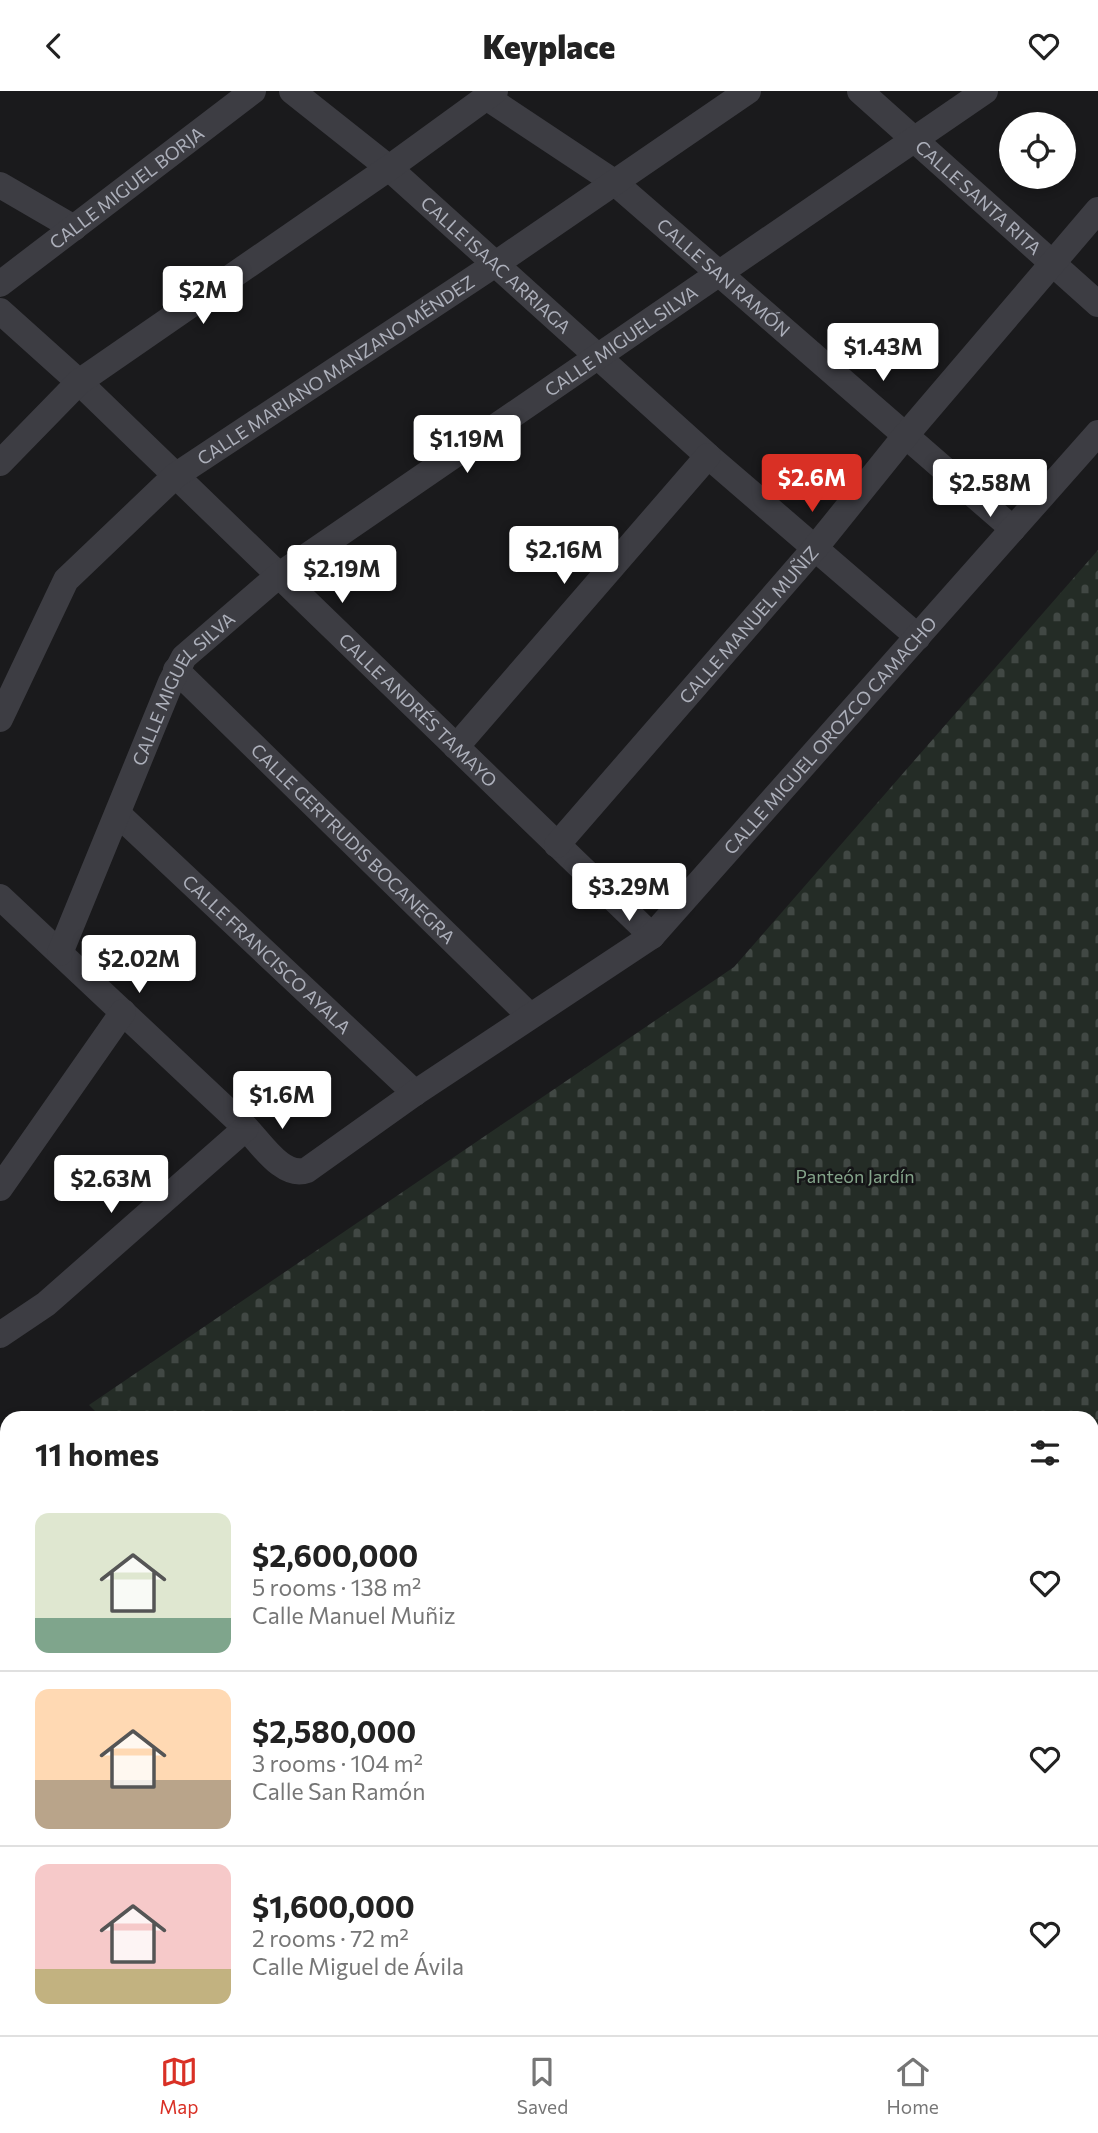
<!DOCTYPE html>
<meta charset="utf-8">
<style>
body{margin:0;font-family:Commissioner,sans-serif;background:#f6f6f6;color:#222;height:100vh;display:flex;flex-direction:column;font-size:26px;white-space:nowrap}
*{box-sizing:border-box;margin:0}
p{font-size:23px;color:#767676}
.icon{flex:none;width:38px;height:38px;fill:none;stroke:currentColor;stroke-width:2;stroke-linecap:round;stroke-linejoin:round}
.map{position:relative;flex:1;overflow:hidden}
.sheet{position:absolute;left:0px;top:1320px;width:1099px;height:625px;display:flex;flex-direction:column;background:#fff;border-radius:21px 21px 0 0;box-shadow:0 4px 10px #0003}
.sheet>*{flex:none}
.controls{position:absolute;left:999px;top:21px;display:grid;gap:14px}
.controls a{display:grid;place-items:center;width:77px;height:77px;border-radius:50%;background:#fff;box-shadow:0 4px 10px #0003;font-size:35px}
.price{position:absolute;translate:-50% -60px;padding:0 16px;border-radius:7px;background:#fff;color:#222;font-size:23px;line-height:46px;filter:drop-shadow(0 2px 4px #0008)}
.price::after{content:'';position:absolute;left:50%;top:42px;width:21px;height:16px;margin-left:-10px;background:inherit;clip-path:polygon(0 0,100% 0,50% 100%)}
.price.selected{background:#d93025;color:#fff}
ul{padding:0;list-style:none}
li{display:flex;align-items:center;gap:21px;height:175px;padding:0 35px}
li+li{border-top:2px solid #e0e0e0}
li span{display:grid;place-items:center;flex:none;width:196px;height:140px;border-radius:14px;color:#555}
li>.icon{margin-inline-start:auto}
span .icon{width:84px;height:84px;fill:#fffc;stroke-width:1}
li b{font-size:30px}
h2{display:flex;justify-content:space-between;align-items:center;height:84px;padding:0 35px;font-size:30px}
header{display:flex;justify-content:space-between;align-items:center;height:91px;padding:0 35px;background:#fff;font-size:32px;font-weight:800}
.dock{display:flex;justify-content:space-around;align-items:center;height:98px;border-top:2px solid #e0e0e0;background:#fff;font-size:19px;color:#767676}
.dock a{display:grid;justify-items:center;gap:4px}
.dock .selected{color:#d93025}
.map>svg:first-child{display:block}
</style>
<header><svg class="icon" aria-label="back" viewBox="0 0 24 24"><path d="M15 5l-7 7 7 7"/></svg>Keyplace<svg class="icon" aria-label="heart" viewBox="0 0 24 24"><path d="M12 20l-8-8c-3-5 5-10 8-4 3-6 11-1 8 4z"/></svg></header>
<div class="map">
<svg width="1098" height="1944" viewBox="0 0 1098 1944">
<defs>
<pattern id="grass-dots" width="8" height="8" patternUnits="userSpaceOnUse" patternTransform="scale(1.75)"><rect width="8" height="8" fill="#242c26"/><path d="M2 2h.1M6 6h.1" fill="none" stroke="#414844" stroke-width="1.8" stroke-linecap="round"/></pattern>
<pattern id="cemetery-stones" width="16" height="16" patternUnits="userSpaceOnUse" patternTransform="scale(1.75)"><rect width="16" height="16" fill="#242c26"/><path d="M2 7V4a2 2 0 0 1 4 0v3zM10 15v-3a2 2 0 0 1 4 0v3z" fill="#414844"/></pattern>
<pattern id="building-back-hatch" width="6" height="6" patternUnits="userSpaceOnUse" patternTransform="scale(1.75)"><rect width="6" height="6" fill="#444549"/><path d="M-1 5l2 2M0 0l6 6M5-1l2 2" fill="none" stroke="#5c5d61"/></pattern>
</defs>
<rect width="100%" height="100%" fill="#1a1a1c"/>
<!-- grass -->
<path fill="url(#grass-dots)" d="M1098,1709V1782L1092,1780V1721Z
M564,1937H700L734,1944H758H587Z"/>
<!-- cemetery -->
<path fill="url(#cemetery-stones)" d="M1098,459V1709L1092,1721V1326H101L89,1314L734,876Z"/>
<!-- shadow -->
<path fill="#0007" d="M691,1937H893L890,1944H711Z"/>
<!-- building -->
<path fill="url(#building-back-hatch)" d="M707,1937H868L865,1944H734Z"/>
<g fill="none" stroke-linecap="round" stroke-linejoin="round">
<!-- minor -->
<g stroke="#3d3d43" stroke-width="26">
<path id="s1" d="M292,0L389,77L708,365L918,546"/>
<path id="s2" d="M860,0L1098,213"/>
<path id="s3" d="M486,6L614,91L1013,438"/>
<path d="M0,94L74,137"/>
<path id="s4" d="M0,193L253,0"/>
<path id="s5" d="M0,220L79,291L652,845"/>
<path d="M0,372L79,291L389,77L495,0"/>
<path id="s6" d="M176,579L530,925"/>
<path id="s7" d="M0,628L66,489L175,385L497,172L748,0"/>
<path d="M456,656L708,365"/>
<path id="s8" d="M119,724L415,1002"/>
<path id="s9" d="M557,754L815,457L906,344L1098,119"/>
<path id="s10" d="M0,806L246,1037C261,1052 283,1088 307,1079L415,1002L652,845L1098,342"/>
<path id="s11" d="M60,862L171,591L184,566L278,485L985,0"/>
<path d="M0,1097L123,921"/>
<path d="M0,1244L46,1213L246,1037"/>
<path d="M0,1574L7,1577"/>
<path d="M0,1806L7,1799"/>
<path d="M80,1937L86,1944"/>
<path d="M267,1937L273,1944"/>
<path d="M495,1937L519,1944"/>
<path d="M150,1944L157,1937"/>
</g>
</g>
<g text-anchor="middle" dominant-baseline="central" stroke-width="5" stroke-linejoin="round" paint-order="stroke">
<!-- street labels -->
<g font-size="18" fill="#adb0bb" stroke="#151517">
<text stroke="none"><textPath href="#s4" startOffset="159">CALLE MIGUEL BORJA</textPath></text>
<text stroke="none"><textPath href="#s2" startOffset="159">CALLE SANTA RITA</textPath></text>
<text stroke="none"><textPath href="#s1" startOffset="268">CALLE ISAAC ARRIAGA</textPath></text>
<text stroke="none"><textPath href="#s3" startOffset="299">CALLE SAN RAMÓN</textPath></text>
<text stroke="none"><textPath href="#s11" startOffset="861">CALLE MIGUEL SILVA</textPath></text>
<text stroke="none"><textPath href="#s7" startOffset="497">CALLE MARIANO MANZANO MÉNDEZ</textPath></text>
<text stroke="none"><textPath href="#s9" startOffset="292">CALLE MANUEL MUÑIZ</textPath></text>
<text stroke="none"><textPath href="#s11" startOffset="294">CALLE MIGUEL SILVA</textPath></text>
<text stroke="none"><textPath href="#s5" startOffset="578">CALLE ANDRÉS TAMAYO</textPath></text>
<text stroke="none"><textPath href="#s10" startOffset="1101">CALLE MIGUEL OROZCO CAMACHO</textPath></text>
<text stroke="none"><textPath href="#s6" startOffset="248">CALLE GERTRUDIS BOCANEGRA</textPath></text>
<text stroke="none"><textPath href="#s8" startOffset="203">CALLE FRANCISCO AYALA</textPath></text>
</g>
<!-- park labels -->
<g font-size="18" fill="#85a58b" stroke="#151517">
<text x="855" y="1085">Panteón Jardín</text>
</g>
</g>
</svg>
<div class="controls">
<a><svg class="icon" aria-label="locate" viewBox="0 0 24 24"><circle cx="12" cy="12" r="6"/><path d="M12 2v4M12 18v4M2 12h4M18 12h4"/></svg></a>
</div>
<b class="price" style="left:203px;top:235px">$2M</b>
<b class="price" style="left:883px;top:292px">$1.43M</b>
<b class="price" style="left:467px;top:384px">$1.19M</b>
<b class="price selected" style="left:812px;top:423px">$2.6M</b>
<b class="price" style="left:990px;top:428px">$2.58M</b>
<b class="price" style="left:564px;top:495px">$2.16M</b>
<b class="price" style="left:342px;top:514px">$2.19M</b>
<b class="price" style="left:629px;top:832px">$3.29M</b>
<b class="price" style="left:139px;top:904px">$2.02M</b>
<b class="price" style="left:282px;top:1040px">$1.6M</b>
<b class="price" style="left:111px;top:1124px">$2.63M</b>
<section class="sheet">
<h2>11 homes<svg class="icon" aria-label="filters" viewBox="0 0 24 24"><path d="M4 7h16M4 17h16"/><circle cx="9" cy="7" r="2"/><circle cx="15" cy="17" r="2"/></svg></h2>
<ul>
<li><span style="background:linear-gradient(#dfe7d0 75%,#7fa58c 0)"><svg class="icon" aria-label="home" viewBox="0 0 24 24"><path d="M3 11l9-7 9 7M6 9v11h12V9"/></svg></span><div><b>$2,600,000</b><p>5 rooms · 138 m²</p><p>Calle Manuel Muñiz</p></div><svg class="icon" aria-label="heart" viewBox="0 0 24 24"><path d="M12 20l-8-8c-3-5 5-10 8-4 3-6 11-1 8 4z"/></svg></li>
<li><span style="background:linear-gradient(#ffd9b3 65%,#b9a48a 0)"><svg class="icon" aria-label="home" viewBox="0 0 24 24"><path d="M3 11l9-7 9 7M6 9v11h12V9"/></svg></span><div><b>$2,580,000</b><p>3 rooms · 104 m²</p><p>Calle San Ramón</p></div><svg class="icon" aria-label="heart" viewBox="0 0 24 24"><path d="M12 20l-8-8c-3-5 5-10 8-4 3-6 11-1 8 4z"/></svg></li>
<li><span style="background:linear-gradient(#f6c9c9 75%,#c2b280 0)"><svg class="icon" aria-label="home" viewBox="0 0 24 24"><path d="M3 11l9-7 9 7M6 9v11h12V9"/></svg></span><div><b>$1,600,000</b><p>2 rooms · 72 m²</p><p>Calle Miguel de Ávila</p></div><svg class="icon" aria-label="heart" viewBox="0 0 24 24"><path d="M12 20l-8-8c-3-5 5-10 8-4 3-6 11-1 8 4z"/></svg></li>
</ul>
</section>
</div>
<nav class="dock">
<a class="selected"><svg class="icon" aria-label="map" viewBox="0 0 24 24"><path d="M3 6l6-2 6 2 6-2v14l-6 2-6-2-6 2zM9 4v14M15 6v14"/></svg>Map</a>
<a><svg class="icon" aria-label="saved" viewBox="0 0 24 24"><path d="M7 4h10v16l-5-4-5 4z"/></svg>Saved</a>
<a><svg class="icon" aria-label="home" viewBox="0 0 24 24"><path d="M3 11l9-7 9 7M6 9v11h12V9"/></svg>Home</a>
</nav>
